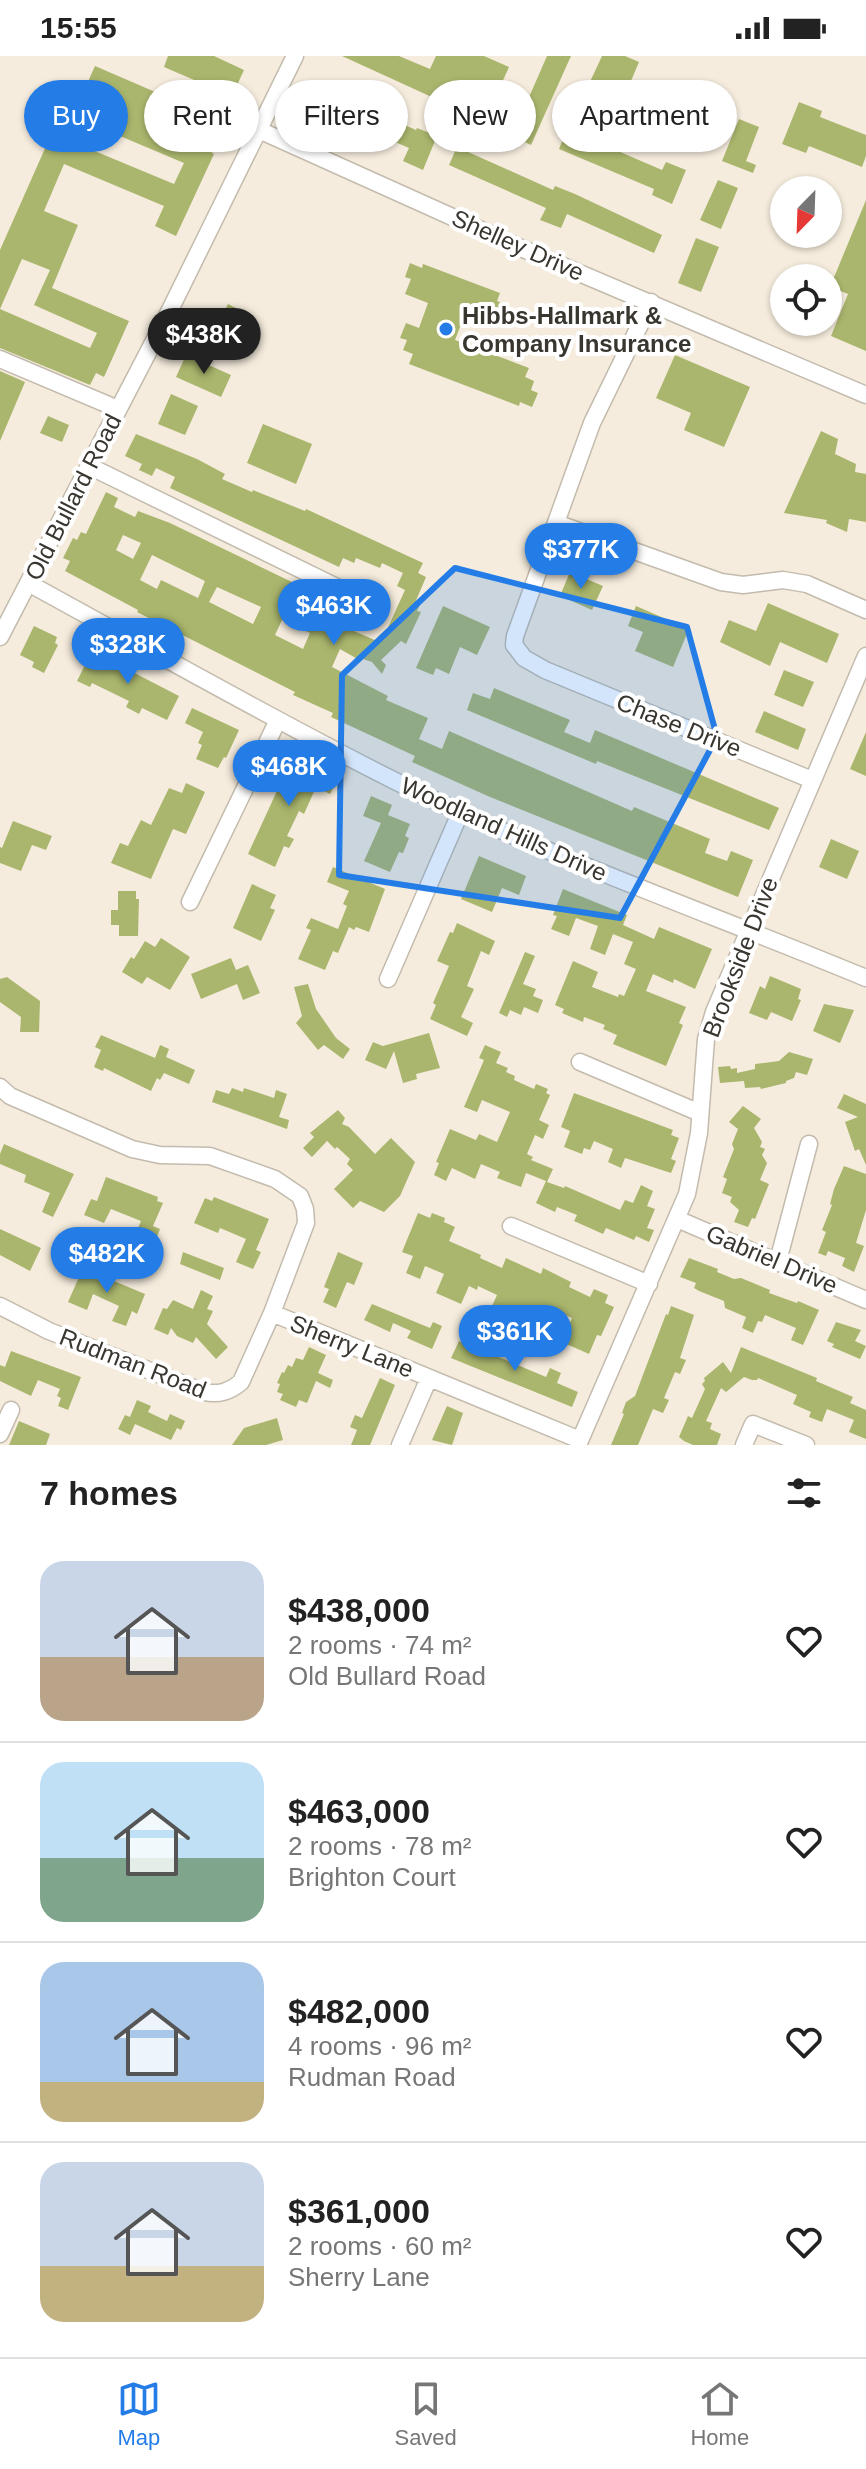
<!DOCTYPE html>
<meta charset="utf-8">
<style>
body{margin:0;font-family:Arial,sans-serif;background:#f2f2f2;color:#222;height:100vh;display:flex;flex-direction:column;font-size:30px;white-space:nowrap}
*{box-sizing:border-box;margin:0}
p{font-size:26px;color:#767676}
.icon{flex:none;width:44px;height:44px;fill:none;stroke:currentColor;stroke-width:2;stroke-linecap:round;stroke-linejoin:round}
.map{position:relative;height:1389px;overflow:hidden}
.panel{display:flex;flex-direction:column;background:#fff;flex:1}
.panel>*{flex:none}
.banner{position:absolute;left:24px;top:24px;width:818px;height:72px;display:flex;gap:16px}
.needle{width:52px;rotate:203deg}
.tools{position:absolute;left:770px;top:120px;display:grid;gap:16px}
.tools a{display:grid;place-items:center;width:72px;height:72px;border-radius:50%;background:#fff;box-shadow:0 2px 6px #0004;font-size:40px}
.price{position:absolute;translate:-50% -68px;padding:0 18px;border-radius:28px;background:#247de7;color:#fff;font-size:26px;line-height:52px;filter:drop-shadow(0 2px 4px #0008)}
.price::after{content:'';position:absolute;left:50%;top:48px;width:24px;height:18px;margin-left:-12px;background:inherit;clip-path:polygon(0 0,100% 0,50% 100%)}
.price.active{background:#222;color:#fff}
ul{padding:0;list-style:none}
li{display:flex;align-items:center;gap:24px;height:200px;padding:0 40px}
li+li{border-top:2px solid #e0e0e0}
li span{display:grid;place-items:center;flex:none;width:224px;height:160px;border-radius:24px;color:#555}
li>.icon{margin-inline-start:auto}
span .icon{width:96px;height:96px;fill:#fffc;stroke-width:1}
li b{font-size:34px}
h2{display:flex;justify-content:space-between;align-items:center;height:96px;padding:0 40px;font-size:34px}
.pill{padding:0 28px;border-radius:36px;background:#fff;box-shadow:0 2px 6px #0004;font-size:28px;line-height:72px}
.pill.active{background:#247de7;color:#fff}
.status{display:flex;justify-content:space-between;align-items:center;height:56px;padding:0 40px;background:#fff;direction:ltr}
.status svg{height:22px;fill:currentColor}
.tabs{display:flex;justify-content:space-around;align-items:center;height:112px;border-top:2px solid #e0e0e0;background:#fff;font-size:22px;color:#767676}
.tabs a{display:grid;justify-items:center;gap:4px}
.tabs .active{color:#247de7}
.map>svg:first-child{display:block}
</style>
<div class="status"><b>15:55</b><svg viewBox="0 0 49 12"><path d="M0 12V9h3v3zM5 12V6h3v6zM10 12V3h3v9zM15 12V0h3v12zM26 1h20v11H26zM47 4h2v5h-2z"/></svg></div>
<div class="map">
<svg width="866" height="1389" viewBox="0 0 866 1389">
<rect width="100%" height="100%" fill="#f5ecdd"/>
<!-- building -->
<path fill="#aab66d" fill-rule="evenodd" d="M168,0H214L244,14L227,51L217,46L202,79L217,86L212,97L214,98L176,180L155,170L164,150L64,108L44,155L78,169L52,232L129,265L104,321L96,317L90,329L0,292V194L70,36L75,25L86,30L95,10L197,54L208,30L164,11ZM82,64L184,107L174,128L73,86ZM22,203L50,214L34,249L97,277L90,292L0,253Z
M342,0H399L430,13L436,0H484L509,11L500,31L497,30L484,61L437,41L436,43Z
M547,0H571L531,89L512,80Z
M602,0H625L639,6L625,39L673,60L687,27L717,40L697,91L582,43Z
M313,29L416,74L417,72L437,80L423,114L403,105L409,92L305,47Z
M799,46L822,55L820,61L866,79V100L862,111L809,90L806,97L782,88Z
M739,63L759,71L746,105L756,109L753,117L722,105Z
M567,73L662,114L666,106L686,114L672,148L652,139L654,133L559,93Z
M457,91L553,134L555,130L575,138L662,179L654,197L567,158L561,172L540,164L546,152L449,109Z
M718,124L738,132L721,173L700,164Z
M866,144V295L831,280L848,238L830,231Z
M696,182L719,191L701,236L678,227Z
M410,207L422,212L423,208L500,237L497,245L508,249L502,263L495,260L492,269L481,265L479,272L462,266L455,284L529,312L525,321L534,325L531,334L538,337L532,351L520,346L519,350L409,308L413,298L403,294L407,284L400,282L406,267L419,272L428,247L405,238L411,223L405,221Z
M228,248L236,252L232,260L239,263L231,279L216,272Z
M186,299L231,319L221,341L176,321Z
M675,299L750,331L724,391L684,374L691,357L656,342Z
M0,315L25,326L0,385Z
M171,338L198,350L185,379L158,368Z
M48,360L69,369L62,386L40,377Z
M263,368L312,388L296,428L247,407Z
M821,375L838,383L835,398L856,408L855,416L866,418V466L849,463L847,476L826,467L827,464L784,457Z
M136,378L197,403L225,418L222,423L252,436L253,434L305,455L306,453L423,507L418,517L426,521L415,547L420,549L417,555L421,556L406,588L401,585L381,604L386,609L382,618L372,606L363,603L361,605L340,593L332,611L388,640L386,644L428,662L419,683L442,693L449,675L632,755L634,751L710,783L705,797L727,805L731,795L753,804L738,841L490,741L412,706L415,700L331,661L333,657L293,639L295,636L137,556L138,554L65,515L70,505L63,502L73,482L77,484L81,476L86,478L106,436L118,442L114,451L135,461L138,455L170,467L323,541L315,558L377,585L385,578L405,534L397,530L403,517L382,507L380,512L356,502L354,507L343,502L339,511L170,432L175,421L156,412L152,420L139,414L142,408L125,400ZM123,479L141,487L133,503L116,494ZM152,499L205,525L198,542L161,524L157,533L140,524ZM217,531L261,551L253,568L209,546ZM282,564L310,577L303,593L275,579Z
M570,516L603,530L592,554L560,540Z
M768,547L839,578L827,607L780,586L770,610L720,586L729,564L756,575Z
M443,550L490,571L477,599L460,591L449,618L436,612L433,619L416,612Z
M636,550L689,573L673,611L635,595L643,576L628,570Z
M34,570L57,581L55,587L58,589L44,617L32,611L34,606L20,599Z
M92,595L179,640L167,664L142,652L139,658L126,651L129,645L92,627L90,631L77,625Z
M784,614L814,626L803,651L774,639Z
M494,632L570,664L564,676L590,687L595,674L779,752L769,774L597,705L596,708L467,654L473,637L490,643Z
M192,652L239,674L226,702L224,701L218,712L196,703L202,689L198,687L203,676L185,667Z
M764,655L806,673L798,694L755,676Z
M866,676V720L850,713Z
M293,700L338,722L330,738L316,731L304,758L299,755L287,780L294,783L289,792L284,790L275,811L248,798Z
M186,727L205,736L186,778L173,773L151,823L111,807L120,787L128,790L141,764L151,769L169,732L182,737Z
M371,740L392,749L388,759L410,768L405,780L409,782L403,797L399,796L390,816L364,805L381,767L363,760Z
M13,765L52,780L46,794L32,789L21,815L0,807V791L2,792Z
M831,783L859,795L847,823L819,811Z
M479,800L526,820L519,839L502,832L492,856L461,843Z
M333,811L385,833L369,876L356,871L354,874L349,871L338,897L333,895L325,914L298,903L311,874L306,872L311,862L338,873L347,850L343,848L349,835L327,826Z
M252,828L276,839L270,852L275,854L261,885L233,872Z
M563,833L627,859L623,869L654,883L659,871L712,893L695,933L674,923L673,927L653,918L646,935L686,951L679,967L683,969L666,1010L613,988L617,979L603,973L605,969L584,961L583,966L562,957L564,953L555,949L573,905L598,916L592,931L618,941L619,938L624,940L636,913L624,908L633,886L613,878L605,899L590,893L598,870L576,862L569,880L551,873L557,860L553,859Z
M118,835H136V843H139L138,880H119V869H111V854H118Z
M457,867L495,885L489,899L481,895L467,930L474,933L461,961L473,967L467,980L430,963L436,949L433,947L449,910L437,905L450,876L453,877Z
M161,882L190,901L170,934L147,921L142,928L122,916L131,901L134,903L145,885L155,891Z
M525,896L535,900L523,928L536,933L533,940L543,944L538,957L524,951L521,959L510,954L507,961L499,957Z
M231,902L236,914L248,909L260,937L243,944L237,928L201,943L191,918Z
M770,920L801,933L798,943L801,944L792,965L771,956L767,964L749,957L760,930L765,933Z
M7,921L40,945L39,976H20L21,961L0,946V923Z
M308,928L316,953L336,982L350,993L343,1003L324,989L318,994L296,967L302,960L294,931Z
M824,948L854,954L840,987L813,975Z
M429,977L440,1012L416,1018L417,1023L403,1027L394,995L386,1013L365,1004L373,986L383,990Z
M101,979L155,1002L160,989L169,993L166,1001L195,1014L189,1028L164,1017L160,1024L157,1022L151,1035L104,1012L103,1015L94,1011L101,994L95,991Z
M485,989L501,996L496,1007L508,1012L506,1016L515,1020L514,1024L534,1033L536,1028L548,1033L546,1037L550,1039L539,1064L549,1069L543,1083L535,1079L527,1098L533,1101L531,1104L553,1113L547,1126L564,1132L565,1130L620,1154L625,1144L633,1147L641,1129L653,1135L647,1150L655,1153L647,1172L654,1174L649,1186L636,1180L634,1184L606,1172L603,1178L574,1165L577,1159L557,1151L555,1156L536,1147L546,1125L526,1117L521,1131L497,1122L500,1116L481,1108L475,1123L452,1112L446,1125L434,1119L439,1107L436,1106L450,1073L476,1084L479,1078L497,1086L510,1056L482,1044L477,1056L464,1051L484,1004L479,1002Z
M789,996L813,1003L807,1019L796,1016L794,1022L786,1025V1027L761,1033L760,1031L745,1032L744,1025L720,1027L718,1011L730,1010L731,1013L737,1012V1017L755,1013V1008L779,1005Z
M232,1032L243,1036L244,1032L274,1042L276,1034L287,1038L279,1061L289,1064L287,1073L212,1046L216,1034L229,1038Z
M574,1037L673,1074L671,1079L679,1082L671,1103L676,1105L671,1117L625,1102L621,1112L608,1106L613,1093L594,1085L590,1094L584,1092L582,1098L564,1091L570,1075L561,1071Z
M844,1038L866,1048V1109L859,1093L855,1095L845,1066L858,1061L837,1052Z
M743,1050L761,1063L754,1072L762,1086L760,1091L765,1093L762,1099L767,1107L760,1124L769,1128L755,1163L752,1162L748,1171L734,1166L739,1154L730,1146L732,1141L722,1137L727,1123L723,1121L734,1093L732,1088L738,1073L729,1066Z
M338,1054L345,1062L342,1068L349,1071L375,1098L391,1082L415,1106L400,1140L384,1156L360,1145L353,1152L334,1133L353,1114L347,1108L350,1103L337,1091L335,1093L327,1085L312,1101L303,1092L314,1081L310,1077Z
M4,1088L74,1118L53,1161L42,1156L50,1137L24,1126L26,1119L0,1108V1098Z
M844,1110L866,1118V1154L856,1187L864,1190L854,1216L842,1210L845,1202L828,1195L826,1200L818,1197L826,1176L822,1174L832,1149L830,1148L834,1133Z
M106,1121L158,1141L157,1145L163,1147L153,1170L160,1173L152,1194L132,1186L141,1165L111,1153L104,1167L84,1159L91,1143L97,1145Z
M214,1141L269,1163L256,1194L261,1196L253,1213L236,1206L246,1183L220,1172L218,1177L194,1167L205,1142L212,1145Z
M418,1157L430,1162L432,1157L445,1162L444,1166L455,1171L449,1185L481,1199L480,1202L502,1212L506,1202L541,1218L543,1212L571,1226L569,1231L590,1241L594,1233L608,1239L605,1247L614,1251L601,1280L597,1279L589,1298L562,1286L572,1262L552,1254L547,1265L517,1253L516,1257L508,1253L506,1257L492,1250L497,1239L478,1230L477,1234L469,1230L461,1248L436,1237L444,1218L425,1210L420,1223L406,1217L413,1200L402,1196Z
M0,1173L41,1192L30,1215L0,1199Z
M183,1196L224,1212L220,1224L180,1208Z
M338,1196L363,1207L354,1229L347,1226L336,1252L323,1246L329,1233L324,1231Z
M689,1202L718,1213L717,1216L734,1223L741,1222L770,1234L769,1237L797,1247L798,1245L819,1254L803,1289L791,1284L796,1272L765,1259L762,1266L758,1265L753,1277L742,1272L746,1261L725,1252L724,1245L699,1235L694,1232L696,1227L680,1221Z
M83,1212L145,1238L137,1258L132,1255L126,1270L112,1265L119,1250L93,1238L87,1254L68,1246Z
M201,1234L213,1240L207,1253L213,1255L207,1268L228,1291L216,1303L196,1281L193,1287L177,1280L171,1272L168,1279L154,1273L163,1252L167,1253L173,1244L193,1253Z
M372,1248L430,1272L433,1266L442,1270L432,1293L407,1282L411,1275L393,1267L390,1276L364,1264Z
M671,1250L694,1259L680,1302L686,1304L680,1318L675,1316L664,1342L669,1344L663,1357L653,1353L638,1389H611L624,1358L622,1357L626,1346L635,1340L666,1258L668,1259Z
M836,1266L861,1274L855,1285L866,1290L860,1303L832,1291L834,1288L827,1285Z
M474,1284L484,1288L482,1294L546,1321L550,1312L561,1317L557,1327L578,1336L572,1351L451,1302L459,1285L471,1290Z
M309,1291L326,1299L318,1317L333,1324L330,1332L316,1325L307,1347L299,1344L296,1351L280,1344L283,1338L277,1336L280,1328L277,1327L282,1316L284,1317L288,1309L292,1311L296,1302L303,1304Z
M741,1291L817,1322L816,1325L853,1341L850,1347L866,1354V1383L849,1376L854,1364L827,1353L822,1366L809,1361L811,1356L793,1348L797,1339L758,1322L757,1324H752L744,1321L726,1336L721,1332L706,1365L712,1367L710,1373L721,1378L717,1389H693L684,1385L679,1381L688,1360L692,1362L705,1333L702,1328L705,1325L704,1322L723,1306L731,1317Z
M11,1295L81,1321L68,1354L58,1350L61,1342L57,1340L60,1333L38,1324L31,1340L0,1325V1309L5,1311Z
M380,1322L395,1329L370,1389H351L357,1374L350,1371L355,1359L362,1362Z
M137,1344L151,1350L148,1356L167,1365L170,1358L185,1365L181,1374L177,1372L171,1384L135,1368L130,1379L118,1373L125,1359L130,1361Z
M447,1350L463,1357L452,1389L432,1384Z
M277,1362L283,1384L266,1389H232L244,1372Z
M19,1365L50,1378L46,1389H9Z"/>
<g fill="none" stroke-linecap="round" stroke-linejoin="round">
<defs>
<path id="minor" d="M259,74L530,196L866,339
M651,246L592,367L515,580L514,589L524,602L545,614L812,724
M0,303L118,353
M89,410L361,543
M556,467L721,526L743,529L783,524L807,528L866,554
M28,527C149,593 268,661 391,723C545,800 707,856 866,922
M0,581L168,258L295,0
M190,846L278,664
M388,923L461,755
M580,1006L700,1057
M0,1031L10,1040L132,1093L160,1099L210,1100L275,1123L300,1140L305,1153L306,1167L272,1257L241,1326C229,1336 219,1339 204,1336L49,1275L0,1250
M677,1163L866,1244
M511,1170L649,1228
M778,1205L809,1088
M272,1257L580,1384
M0,1378L11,1354
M400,1389L429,1322
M578,1389L687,1138L699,1077L706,983L714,956L866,600
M744,1389L753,1368L806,1389"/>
</defs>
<!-- minor casing -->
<use href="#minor" stroke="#c3bbad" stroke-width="19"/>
<!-- minor -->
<use href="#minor" stroke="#fff" stroke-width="16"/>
</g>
<!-- marked area -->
<path fill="#247de7" fill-opacity="0.2" stroke="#247de7" stroke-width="6" stroke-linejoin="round" d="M455,512L687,571L717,681L620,862L339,819L342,619Z"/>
<!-- markers -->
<circle fill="#247de7" stroke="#fff" stroke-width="3" cx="446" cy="273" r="8"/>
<g text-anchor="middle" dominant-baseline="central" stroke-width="8" stroke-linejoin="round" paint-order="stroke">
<!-- street labels -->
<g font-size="24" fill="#393630" stroke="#fff">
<text transform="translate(518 189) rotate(24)">Shelley Drive</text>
<text transform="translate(73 441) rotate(-63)">Old Bullard Road</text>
<text transform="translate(679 669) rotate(22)">Chase Drive</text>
<text transform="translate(504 773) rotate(24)">Woodland Hills Drive</text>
<text transform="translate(740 901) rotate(-69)">Brookside Drive</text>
<text transform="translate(772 1203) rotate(23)">Gabriel Drive</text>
<text transform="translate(352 1290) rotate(22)">Sherry Lane</text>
<text transform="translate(133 1307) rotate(21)">Rudman Road</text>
</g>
<!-- poi labels -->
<g font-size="24" font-weight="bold" fill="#393630" stroke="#fff" text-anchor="start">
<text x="462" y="259">Hibbs-Hallmark &amp;<tspan x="462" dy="28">Company Insurance</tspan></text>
</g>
</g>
</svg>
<div class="tools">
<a><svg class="needle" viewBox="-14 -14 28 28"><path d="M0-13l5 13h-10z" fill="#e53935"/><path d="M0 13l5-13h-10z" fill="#767676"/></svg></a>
<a><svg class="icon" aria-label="locate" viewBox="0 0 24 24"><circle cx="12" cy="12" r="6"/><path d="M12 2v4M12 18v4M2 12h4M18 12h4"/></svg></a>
</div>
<b class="price active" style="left:204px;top:320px">$438K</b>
<b class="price" style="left:581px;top:535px">$377K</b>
<b class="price" style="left:334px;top:591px">$463K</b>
<b class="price" style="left:128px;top:630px">$328K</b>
<b class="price" style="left:289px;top:752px">$468K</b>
<b class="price" style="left:107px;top:1239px">$482K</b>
<b class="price" style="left:515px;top:1317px">$361K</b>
<div class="banner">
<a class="pill active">Buy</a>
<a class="pill">Rent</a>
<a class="pill">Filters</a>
<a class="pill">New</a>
<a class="pill">Apartment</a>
</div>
</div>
<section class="panel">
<h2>7 homes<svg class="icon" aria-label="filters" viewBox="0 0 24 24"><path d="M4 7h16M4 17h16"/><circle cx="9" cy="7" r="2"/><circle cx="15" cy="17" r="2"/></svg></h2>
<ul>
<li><span style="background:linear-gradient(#c9d6e8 60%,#b9a48a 0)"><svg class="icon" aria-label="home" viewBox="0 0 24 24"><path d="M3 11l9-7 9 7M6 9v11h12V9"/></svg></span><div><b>$438,000</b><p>2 rooms · 74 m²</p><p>Old Bullard Road</p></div><svg class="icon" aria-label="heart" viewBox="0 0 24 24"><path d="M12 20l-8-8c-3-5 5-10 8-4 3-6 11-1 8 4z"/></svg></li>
<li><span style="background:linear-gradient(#bfe0f5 60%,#7fa58c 0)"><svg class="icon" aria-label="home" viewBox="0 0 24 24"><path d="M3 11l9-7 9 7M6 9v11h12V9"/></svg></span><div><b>$463,000</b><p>2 rooms · 78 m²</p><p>Brighton Court</p></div><svg class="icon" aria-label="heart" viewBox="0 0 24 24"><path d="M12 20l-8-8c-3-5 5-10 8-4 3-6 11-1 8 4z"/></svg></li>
<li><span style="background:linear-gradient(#a9c7e8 75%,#c2b280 0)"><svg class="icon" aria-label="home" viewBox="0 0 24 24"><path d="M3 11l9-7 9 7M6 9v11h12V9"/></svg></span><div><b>$482,000</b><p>4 rooms · 96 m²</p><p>Rudman Road</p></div><svg class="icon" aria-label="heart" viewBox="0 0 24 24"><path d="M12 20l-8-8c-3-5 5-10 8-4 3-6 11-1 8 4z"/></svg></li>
<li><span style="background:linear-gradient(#c9d6e8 65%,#c2b280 0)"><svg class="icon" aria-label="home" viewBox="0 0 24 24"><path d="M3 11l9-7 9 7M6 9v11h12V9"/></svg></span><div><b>$361,000</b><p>2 rooms · 60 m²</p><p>Sherry Lane</p></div><svg class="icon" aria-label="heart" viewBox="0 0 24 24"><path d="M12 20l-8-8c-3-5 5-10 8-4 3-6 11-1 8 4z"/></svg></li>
</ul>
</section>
<nav class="tabs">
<a class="active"><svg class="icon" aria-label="map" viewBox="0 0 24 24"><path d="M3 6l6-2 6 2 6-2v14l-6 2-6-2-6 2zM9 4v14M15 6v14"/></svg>Map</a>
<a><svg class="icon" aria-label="saved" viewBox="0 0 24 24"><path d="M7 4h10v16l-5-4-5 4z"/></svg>Saved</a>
<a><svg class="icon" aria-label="home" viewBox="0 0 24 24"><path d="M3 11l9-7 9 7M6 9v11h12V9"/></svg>Home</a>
</nav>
